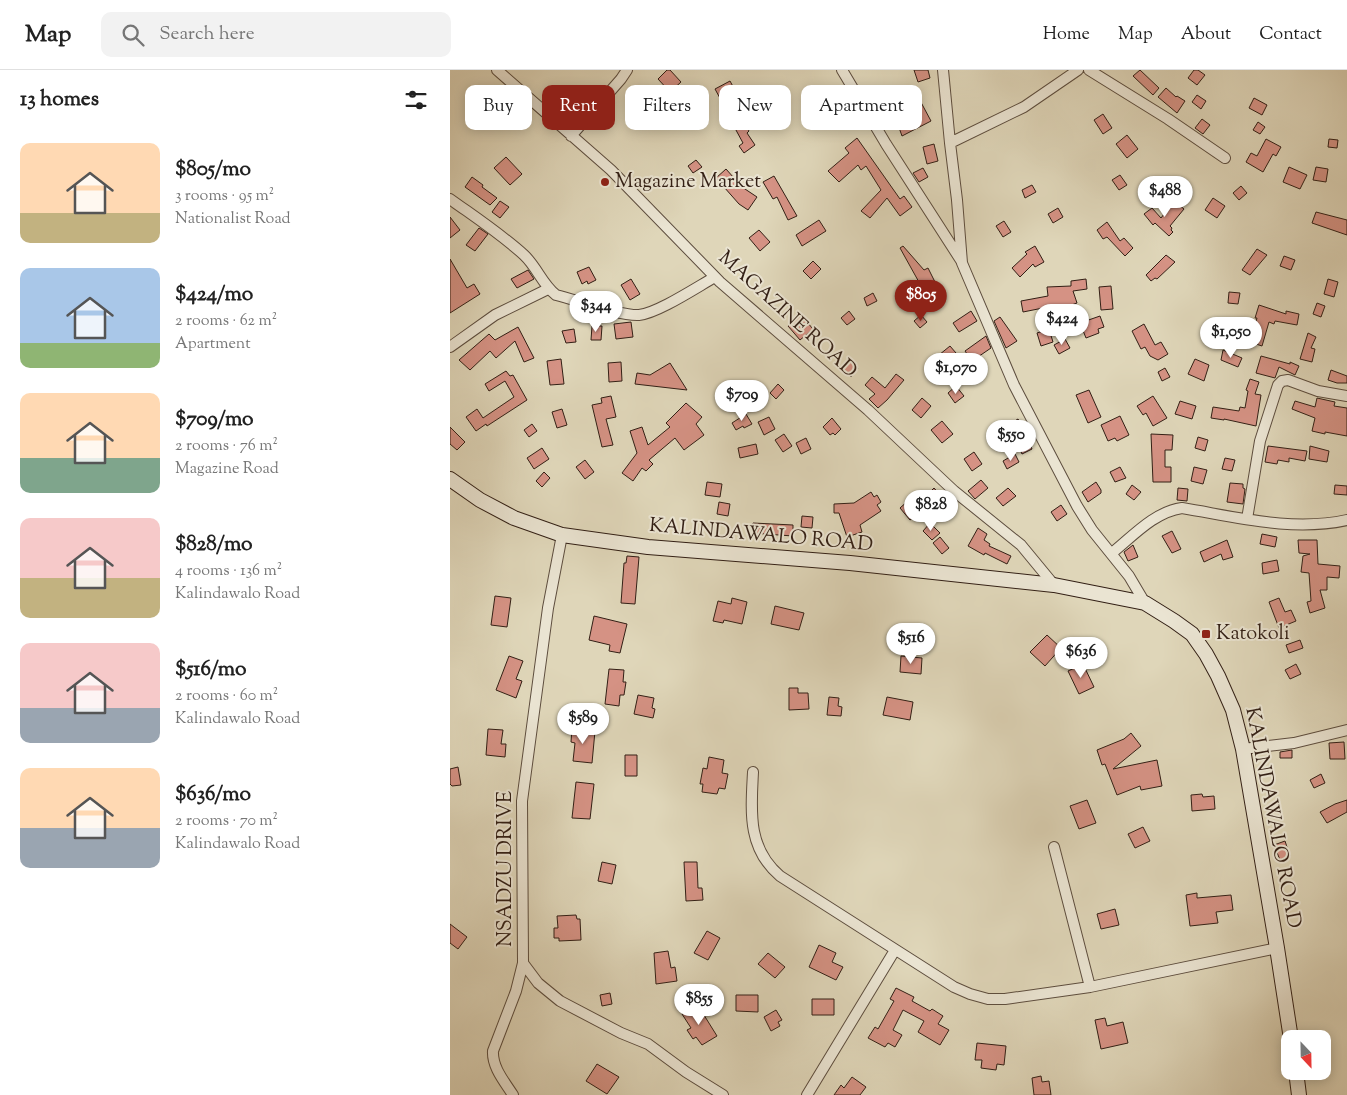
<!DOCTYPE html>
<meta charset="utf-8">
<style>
body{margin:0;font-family:"Sorts Mill Goudy",serif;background:#f2f2f2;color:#222;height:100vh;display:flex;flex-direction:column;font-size:19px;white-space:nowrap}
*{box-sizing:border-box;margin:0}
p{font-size:16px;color:#767676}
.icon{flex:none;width:28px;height:28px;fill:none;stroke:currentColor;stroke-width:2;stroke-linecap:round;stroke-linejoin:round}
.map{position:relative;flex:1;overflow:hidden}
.details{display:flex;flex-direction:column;background:#fff;width:450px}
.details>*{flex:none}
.guide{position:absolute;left:15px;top:15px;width:475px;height:45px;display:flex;gap:10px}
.needle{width:32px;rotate:158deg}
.buttons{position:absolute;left:831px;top:960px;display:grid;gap:10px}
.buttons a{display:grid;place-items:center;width:50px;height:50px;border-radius:10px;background:#fff;box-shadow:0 2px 12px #0003;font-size:25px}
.price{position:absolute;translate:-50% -42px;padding:0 11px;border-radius:18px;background:#fff;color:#222;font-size:16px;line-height:32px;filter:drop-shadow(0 1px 2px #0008)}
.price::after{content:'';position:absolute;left:50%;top:30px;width:15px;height:11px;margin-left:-8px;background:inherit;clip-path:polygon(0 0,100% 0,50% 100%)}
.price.on{background:#8f2418;color:#fff}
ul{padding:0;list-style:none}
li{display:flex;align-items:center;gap:15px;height:125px;padding:0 20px}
li span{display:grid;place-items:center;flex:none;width:140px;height:100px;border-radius:10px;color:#555}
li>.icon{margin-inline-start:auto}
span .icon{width:60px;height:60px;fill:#fffc;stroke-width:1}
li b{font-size:21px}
h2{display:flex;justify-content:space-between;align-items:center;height:60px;padding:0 20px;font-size:21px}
.tag{padding:0 18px;border-radius:10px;background:#fff;box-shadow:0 2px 12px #0003;font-size:18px;line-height:45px}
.tag.on{background:#8f2418;color:#fff}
header{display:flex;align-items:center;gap:30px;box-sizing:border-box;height:70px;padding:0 25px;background:#fff;border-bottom:1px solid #e0e0e0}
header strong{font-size:24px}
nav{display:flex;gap:28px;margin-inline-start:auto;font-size:18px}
.search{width:350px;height:45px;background:#f2f2f2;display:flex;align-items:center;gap:12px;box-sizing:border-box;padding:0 18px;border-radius:10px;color:#767676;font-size:19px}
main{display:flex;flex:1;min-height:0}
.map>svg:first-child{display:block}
</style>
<header>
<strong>Map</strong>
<div class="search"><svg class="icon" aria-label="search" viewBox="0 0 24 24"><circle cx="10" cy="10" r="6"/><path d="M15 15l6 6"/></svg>Search here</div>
<nav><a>Home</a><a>Map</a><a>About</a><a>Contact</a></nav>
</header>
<main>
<section class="details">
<h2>13 homes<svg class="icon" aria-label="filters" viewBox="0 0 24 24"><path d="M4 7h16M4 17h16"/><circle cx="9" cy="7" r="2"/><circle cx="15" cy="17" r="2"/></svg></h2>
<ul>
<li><span style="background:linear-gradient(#ffd9b3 70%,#c2b280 0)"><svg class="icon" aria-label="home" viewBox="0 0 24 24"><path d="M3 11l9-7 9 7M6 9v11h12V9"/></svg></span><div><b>$805/mo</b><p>3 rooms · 95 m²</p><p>Nationalist Road</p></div></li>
<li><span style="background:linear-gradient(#a9c7e8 75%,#8fb573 0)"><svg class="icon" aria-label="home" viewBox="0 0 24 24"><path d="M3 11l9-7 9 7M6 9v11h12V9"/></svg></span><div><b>$424/mo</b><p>2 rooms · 62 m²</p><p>Apartment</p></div></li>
<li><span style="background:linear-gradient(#ffd9b3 65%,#7fa58c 0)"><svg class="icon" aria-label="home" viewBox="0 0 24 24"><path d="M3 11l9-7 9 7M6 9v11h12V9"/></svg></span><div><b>$709/mo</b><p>2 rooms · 76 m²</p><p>Magazine Road</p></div></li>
<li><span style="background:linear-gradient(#f6c9c9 60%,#c2b280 0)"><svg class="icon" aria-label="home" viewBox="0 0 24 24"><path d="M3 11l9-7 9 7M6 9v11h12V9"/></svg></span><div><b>$828/mo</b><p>4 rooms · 136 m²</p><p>Kalindawalo Road</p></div></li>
<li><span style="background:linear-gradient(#f6c9c9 65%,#9aa5b1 0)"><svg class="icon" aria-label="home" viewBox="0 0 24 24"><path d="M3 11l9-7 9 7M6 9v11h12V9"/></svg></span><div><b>$516/mo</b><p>2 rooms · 60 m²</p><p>Kalindawalo Road</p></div></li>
<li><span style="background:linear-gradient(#ffd9b3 60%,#9aa5b1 0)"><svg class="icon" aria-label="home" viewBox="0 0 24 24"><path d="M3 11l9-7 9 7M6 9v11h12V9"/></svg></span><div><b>$636/mo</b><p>2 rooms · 70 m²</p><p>Kalindawalo Road</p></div></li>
</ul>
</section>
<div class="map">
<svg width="897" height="1025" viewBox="0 0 897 1025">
<rect width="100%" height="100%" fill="#dfd6b9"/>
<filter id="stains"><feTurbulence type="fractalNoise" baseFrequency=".004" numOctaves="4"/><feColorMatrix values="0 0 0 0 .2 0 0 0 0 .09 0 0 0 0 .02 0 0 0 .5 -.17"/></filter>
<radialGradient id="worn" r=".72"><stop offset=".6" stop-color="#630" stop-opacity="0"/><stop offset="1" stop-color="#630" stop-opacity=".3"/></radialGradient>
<!-- building -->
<path fill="#d59284" stroke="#321f15" d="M217,0H220L231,12L220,22L208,9Z
M464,0H478L480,8L468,12Z
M690,0L709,18L703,25L683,6Z
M744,0H748L755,5L747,15L738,8Z
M280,11L286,22L271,30L265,19Z
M716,18L726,27L727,26L735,31L727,43L708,27Z
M445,19L454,29L466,23L481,51L452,66L447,52L440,56L427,35Z
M747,25L756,31L751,39L742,32Z
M804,28L817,35L812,45L799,38Z
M316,29L320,39L305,46L300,35Z
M653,44L662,58L653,64L644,50Z
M285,46L288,51L292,49L299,61L297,63L305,75L294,83L289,76L293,73L280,49Z
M752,49L760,55L753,64L745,58Z
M808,52L815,57L810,64L803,60Z
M677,65L688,79L677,88L666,74Z
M407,68L450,129L454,126L462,137L450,146L437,128L420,148L411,141L431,120L416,96L411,100L408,95L389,112L378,101L399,83L395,78Z
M816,69L831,77L826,86L823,84L813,102L796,92L801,83L807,86Z
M879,69L888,70L887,78L878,77Z
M484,74L488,91L477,94L473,77Z
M56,87L72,104L60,115L44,98Z
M246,90L252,97L243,103L238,96Z
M839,97L857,105L850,119L833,112Z
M866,97L878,99L876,112L863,110Z
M473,98L478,107L469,112L463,103Z
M276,99L292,117L307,127L298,140L289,134L266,108Z
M670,105L677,115L669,120L662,110Z
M324,106L347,146L338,150L327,127L323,129L313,112Z
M22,107L33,115L32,117L47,128L40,135L15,117Z
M582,115L586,122L575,128L572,120Z
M791,116L797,123L789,130L783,123Z
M763,128L775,136L767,148L755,140Z
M50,131L59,137L50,148L42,142Z
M724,131L734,139L720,156L722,158L721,160L723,162L719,166L705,153L703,155L694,144L702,138L711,148Z
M608,138L613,147L603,153L598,144Z
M866,142L897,150V165L862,153Z
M0,147L10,160L0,168Z
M369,150L376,161L352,176L346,165Z
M554,151L561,162L553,167L546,156Z
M657,152L670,171L674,168L683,178L675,186L657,167L653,169L647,160Z
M29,158L38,164L25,181L16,175Z
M309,160L320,172L310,181L299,168Z
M453,176L474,200L478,198L487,216L477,222L472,213L470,214L450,178Z
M585,176L594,192L585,197L583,194L570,207L562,198L577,184L575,182Z
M807,179L817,185L800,205L792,200Z
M716,185L725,192L707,209L705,208L701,211L696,205Z
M834,186L845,190L841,200L830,196Z
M0,189L17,218L24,214L30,224L0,243Z
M363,191L371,199L361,209L353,201Z
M139,197L146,210L138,214L137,211L132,214L127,202Z
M78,200L84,209L67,218L61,209Z
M181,209L190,224L180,230L171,215Z
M636,209L637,219L623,221L627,233L611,239L598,240V237L573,242L571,231L598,226L597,217L621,216V211Z
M878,209L888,212L884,227L874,224Z
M661,216L663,239L651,240L649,217Z
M779,222L790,223L788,234L778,233Z
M423,223L427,231L417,236L414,228Z
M867,233L875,236L871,247L863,244Z
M809,235L836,244V241L849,244L847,255L825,251L824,254L819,252L812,276L800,272L807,248H805Z
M399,241L405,249L397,255L391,248Z
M521,241L527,251L509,262L503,253Z
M351,245L363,259L350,270L338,256Z
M471,245L477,252L470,258L464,251Z
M650,246L654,257L648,259L649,263L636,268L630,253Z
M550,247L567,271L556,278L544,251Z
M181,252L183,267L166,269L164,254Z
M774,253L787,256L785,266L772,264Z
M694,254L705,275L711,272L718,284L708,290L700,286L695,277L691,279L682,261Z
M142,256H152L151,270H141Z
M68,257L84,288L74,292L65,271L46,288L40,281L20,300L9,290L39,264L45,270Z
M124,259L126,272L116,273L112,261Z
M599,259L603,272L591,276L587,263Z
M858,263L866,267L861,278L865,279L862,292L850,289Z
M536,266L541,278L522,291L515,281Z
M615,269L620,278L609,284L604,275Z
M500,276L512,290L501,299L489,285Z
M773,280L792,288L788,297L771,290Z
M811,286L840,294V292L849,296L845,305L829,297L825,308L806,303Z
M111,289L114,314L100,315L97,291Z
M745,289L759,295L754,311L738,304Z
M401,291L408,298L401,307L393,299Z
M171,292L172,311L159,312L158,293Z
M220,293L237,320L185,314L187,303L200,305Z
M715,298L720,307L712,311L708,302Z
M881,300L897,306V313H887L878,310Z
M56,301L60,306L63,305L77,330L37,356L36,354L26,361L16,347L27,339L33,348L64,327L55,311L39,321L35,314Z
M446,304L454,310L437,330L428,338L419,329L425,324L415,315L422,307L435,318Z
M800,309L809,312L805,324L811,325L806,356L774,349V350L761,348L763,337L789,341L790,337L795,338L798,321L796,320Z
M328,314L334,320L326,329L320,323Z
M506,316L514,326L505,333L498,323Z
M639,320L651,347L638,353L626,325Z
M161,326L166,347L156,349L163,375L152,377L142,335L152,333L151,328Z
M703,326L717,348L703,356L696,343L693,345L687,336Z
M472,328L481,336L471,348L462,340Z
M867,328L885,332L884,336L897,338V366L875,362V364L862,361L865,348L842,339L845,331L865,337Z
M730,331L746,336L742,349L725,344Z
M236,333L252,347L246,354L254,365L234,380L225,368L199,390L203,394L196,401L192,398L183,411L172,403L187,383L180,361L192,357L198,375L220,357L216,353Z
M112,339L117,355L107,358L102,342Z
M296,344L302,354L294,358L293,356L286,360L282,353Z
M670,346L679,365L667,371L665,368L658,371L651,355Z
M319,347L325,359L314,365L308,352Z
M382,348L391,359L385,365L383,363L380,365L373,357Z
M568,349L578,366L577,367L582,379L572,384L568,375H570L558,355Z
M492,351L503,364L492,373L481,360Z
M82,354L87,361L79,367L74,360Z
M0,357L15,372L7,380L0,374Z
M334,364L342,376L333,382L325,370Z
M701,364L723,365L722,380H715V397H721V412H703Z
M748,367L758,370L755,381L745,378Z
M356,368L361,379L351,384L346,373Z
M306,374L308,384L290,388L288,378Z
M818,376L857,381L855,391L839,388V392L828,390L827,394L815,392Z
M860,376L879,381L877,392L859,389Z
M92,378L99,389L84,399L77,388Z
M524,382L532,394L522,401L514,389Z
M565,384L569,392L557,399L553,391Z
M775,388L785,390L782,401L772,399Z
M135,390L144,402L135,409L126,397Z
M670,397L676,408L665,412L660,402Z
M744,397L757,400L753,414L741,411Z
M94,402L100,408L92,417L86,411Z
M531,410L538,418L525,429L518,421Z
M257,412L272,414L270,427L255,425Z
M646,412L651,420V423L638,432L632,422Z
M780,413L793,414V418L795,419L793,434L777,432Z
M682,415L691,422L684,430L676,424Z
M885,415L897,416V425L884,424Z
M484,418L491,426L482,432L476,426Z
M558,418L566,426L553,436L546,428Z
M728,418L738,419L737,431L727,430Z
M421,422L424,427L427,425L431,432L427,435L431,441L410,455L412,462L397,467L389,443H384V434L404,433Z
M459,430L468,441V444L460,450L450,438Z
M269,432L280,434L278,446L267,444Z
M611,435L617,444L607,451L601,442Z
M352,446L363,447L362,458L351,457Z
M303,453L343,455V466L301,463Z
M480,453L490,463L482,470L473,461Z
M528,458L537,464L534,470L540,474L539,476L561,486L557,494L535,483L534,485L518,476Z
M722,461L731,479L722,483L712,466Z
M812,464L827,467L825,477L810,474Z
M490,467L499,478L492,484L483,473Z
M777,470L783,487L773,490L771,484L754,492L750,482Z
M848,470H867L868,494L890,496L889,508L877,507V520H870L875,538L860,543L857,532L861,531L859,503L851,502L853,486L860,484L849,483Z
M683,475L688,487L678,491L674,482Z
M177,486L189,487L185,534L171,533L174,493H176Z
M827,490L829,501L813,504L812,493Z
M45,526L61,528L57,557L41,555Z
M282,528L297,532L292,554L274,550L273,553L263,551L268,531L281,534Z
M829,528L835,542L841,540L846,551L829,558L819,532Z
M325,536L354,543L349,560L321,554Z
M144,546L177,554L170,583L159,581L160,575L139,570Z
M597,565L611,578L595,596L580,582Z
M850,570L853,578L839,583L836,575Z
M59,586L73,591L66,609L72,611L66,628L46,620Z
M451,586L472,588L471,604L450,602Z
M633,594L644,617L629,624L618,601Z
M846,594L851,604L840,609L835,600Z
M159,599L174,600L173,612H176L174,625H170L169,636L155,634Z
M339,618H348V623H358L359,639L339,640Z
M188,625L204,628L202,638L205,639L203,648L184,644Z
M379,627L389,628L388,636L392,637L391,646L377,645Z
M437,627L463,632L460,650L433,645Z
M122,658L145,661L142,693L123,691L125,673L121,672Z
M38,659L53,660L51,674H56L55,687L36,685Z
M681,663L691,676L663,699L707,690L712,716L691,720L690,716L667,725L655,694L652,695L647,680L674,669Z
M894,672L895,689H880L879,673Z
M842,680V688H830V682Z
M175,685H187V706H175Z
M259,687L274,690L272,703L278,704L275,719L269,718L267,724L252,722L253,714H250L253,698L257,699Z
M8,697L11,715L2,716L0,714V699Z
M871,704L875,713L864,718L860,710Z
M126,712L144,714L140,749L122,748Z
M752,724L753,727L764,726L765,739L742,741L741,725Z
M637,730L646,753L629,759L620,736Z
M897,730V742L877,753L870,742L885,734Z
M693,757L700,771L685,778L678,764Z
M835,771L840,786L830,790L824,775Z
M152,792L166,795L162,814L148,811Z
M234,792H247L248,818H252L253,830L236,831Z
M747,823V828L781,825L783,840L766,842L768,853L740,856L736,825Z
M665,839L669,855L651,859L647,844Z
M126,845L127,849H130L131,870L109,871V868H104V858H108L107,846Z
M0,854L17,867L8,879L0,873Z
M257,861L270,868L258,890L244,883Z
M369,875L386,883L382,892L393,897L386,910L359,897Z
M218,881L221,898L225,897L227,911L206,914L204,883Z
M318,883L335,897L325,908L308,894Z
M446,918L464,927L462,931L480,941L482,939L493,946L488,954L499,960L490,975L468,962L474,951L453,940L443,960L452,965L445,977L438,973L435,977L418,968L425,957L428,959L444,931L440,929Z
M160,923L162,934L152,936L150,925Z
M286,925H308V942L286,941Z
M362,929H384V945H362Z
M244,936L246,939L249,937L267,966L252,975L246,967L243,969L237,960L241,958L232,944Z
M326,940L332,950L328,952L330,956L321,961L314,947Z
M655,948L657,956L673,952L678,973L651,979L645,950Z
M527,973L556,976L554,995L547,994L546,1000L531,998L532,990H525Z
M147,994L169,1007L157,1024L136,1011Z
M591,1006L592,1012L599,1011L601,1025H584L582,1008Z
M402,1007L416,1017L410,1025H384L391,1015L394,1018Z"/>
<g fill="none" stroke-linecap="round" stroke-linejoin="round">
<defs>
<path id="street" d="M47,0L161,100L270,212L418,340L504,421L571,475L604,515
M392,0L436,74L512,192
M493,0L500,73L507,130L512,193L564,315L627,436L642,460L679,506L695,533
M639,0L718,49L775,88
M121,66L171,9L177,0
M500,73L574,37L628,0
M0,129C25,147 51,164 74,185C87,197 92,214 106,225C127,230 169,246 189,245C208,243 247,217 265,207
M0,277L45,245L98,219
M797,449L810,371L828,315L832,311L838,310L868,321L897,326
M662,483C683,466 704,442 732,438C787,447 842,462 897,450
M793,679L844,673L897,660
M303,702C301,741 297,778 330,806L504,917L520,924L538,929H555L640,917L827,878
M604,777L640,917
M73,893L88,913L110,931L171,963L198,974L236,1002L273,1025
M63,1025C54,1011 42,997 43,981L66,921L73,893L72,731L98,538L112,465
M357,1025L445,880"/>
<path id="secondary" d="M0,409L30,430L64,448L112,465L198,477L400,493L604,515L695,533L724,551L742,564L756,584L768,606L783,640L793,679L827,878L841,969
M846,1001L849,1025"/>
</defs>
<!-- street casing -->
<use href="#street" stroke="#5d4d3e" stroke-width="12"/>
<!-- secondary casing -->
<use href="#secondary" stroke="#321f15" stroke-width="16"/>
<!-- street -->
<use href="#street" stroke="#eae4d2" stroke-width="10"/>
<!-- secondary -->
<use href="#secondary" stroke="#eae4d2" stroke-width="14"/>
</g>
<!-- markers -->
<g fill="#8f2418" stroke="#eae4d2" stroke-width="2">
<circle cx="155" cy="112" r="5"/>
<rect x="751" y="559" width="10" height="10" rx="2.5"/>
</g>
<g text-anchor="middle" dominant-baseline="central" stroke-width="4" stroke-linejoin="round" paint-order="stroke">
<!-- poi labels -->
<g font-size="20" fill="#321f15" stroke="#eae4d2" text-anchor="start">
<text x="165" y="112">Magazine Market</text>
<text x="766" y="564">Katokoli</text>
</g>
<!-- street labels -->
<g font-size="20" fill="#321f15" stroke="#eae4d2">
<text transform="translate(337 245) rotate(42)">MAGAZINE ROAD</text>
<text transform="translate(311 466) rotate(5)">KALINDAWALO ROAD</text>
<text transform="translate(822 748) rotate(79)">KALINDAWALO ROAD</text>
<text transform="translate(56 799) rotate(-90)">NSADZU DRIVE</text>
</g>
</g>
<rect width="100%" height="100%" filter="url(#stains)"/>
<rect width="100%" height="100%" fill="url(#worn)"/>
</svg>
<div class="buttons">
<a><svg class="needle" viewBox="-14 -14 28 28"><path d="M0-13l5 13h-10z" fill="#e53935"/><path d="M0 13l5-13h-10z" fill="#767676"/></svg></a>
</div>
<b class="price" style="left:715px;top:148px">$488</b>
<b class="price on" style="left:471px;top:252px">$805</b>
<b class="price" style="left:146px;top:263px">$344</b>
<b class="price" style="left:612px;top:276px">$424</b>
<b class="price" style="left:781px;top:289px">$1,050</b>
<b class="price" style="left:506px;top:325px">$1,070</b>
<b class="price" style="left:292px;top:352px">$709</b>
<b class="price" style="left:561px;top:392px">$550</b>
<b class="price" style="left:481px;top:462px">$828</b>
<b class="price" style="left:461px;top:595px">$516</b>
<b class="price" style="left:631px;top:609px">$636</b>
<b class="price" style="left:133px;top:675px">$589</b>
<b class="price" style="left:249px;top:956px">$855</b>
<div class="guide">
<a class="tag">Buy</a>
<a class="tag on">Rent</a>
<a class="tag">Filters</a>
<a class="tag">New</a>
<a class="tag">Apartment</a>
</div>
</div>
</main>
